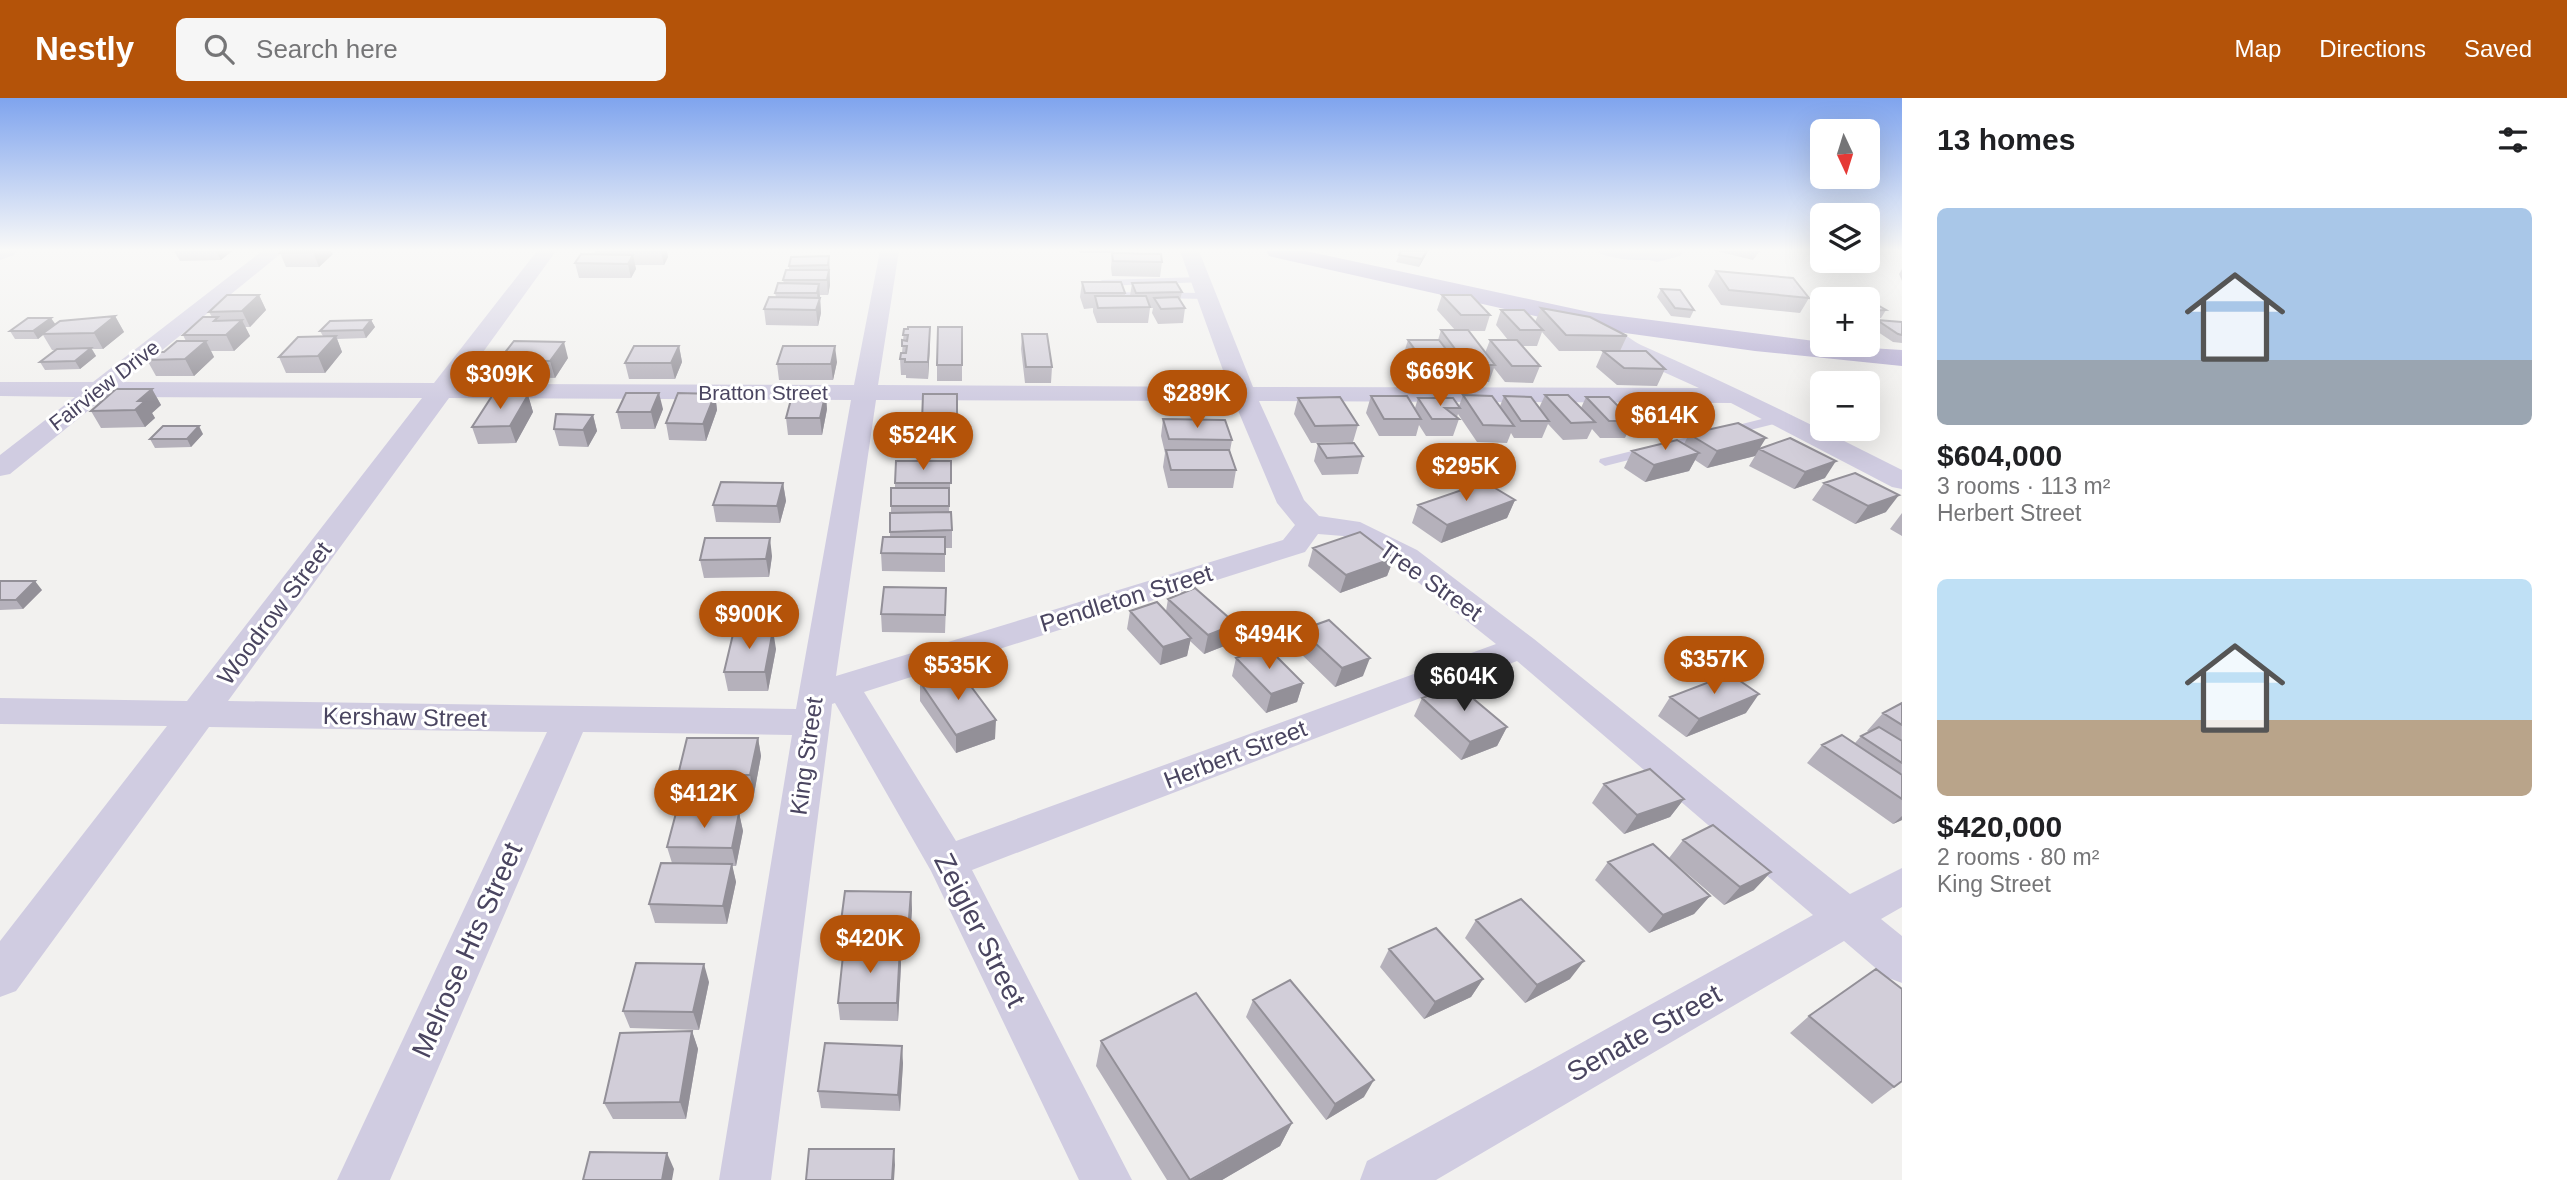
<!DOCTYPE html>
<meta charset="utf-8">
<style>
body{margin:0;font-family:Helvetica,sans-serif;background:#f6f6f6;color:#202124;height:100vh;display:flex;flex-direction:column;font-size:26px;white-space:nowrap}
*{box-sizing:border-box;margin:0}
p{font-size:23px;color:#757577}
.icon{flex:none;width:38px;height:38px;fill:none;stroke:currentColor;stroke-width:2;stroke-linecap:round;stroke-linejoin:round}
.map{position:relative;flex:1;overflow:hidden}
.details{display:flex;flex-direction:column;background:#fff;width:665px}
.details>*{flex:none}
.needle{width:46px;rotate:176deg}
.fabs{position:absolute;left:1810px;top:21px;display:grid;gap:14px}
.fabs a{display:grid;place-items:center;width:70px;height:70px;border-radius:10px;background:#fff;box-shadow:0 7px 28px #0002;font-size:35px}
.price{position:absolute;translate:-50% -60px;padding:0 16px;border-radius:24px;background:#b45309;color:#fff;font-size:23px;line-height:46px;filter:drop-shadow(0 2px 4px #0008)}
.price::after{content:'';position:absolute;left:50%;top:42px;width:21px;height:16px;margin-left:-10px;background:inherit;clip-path:polygon(0 0,100% 0,50% 100%)}
.price.selected{background:#222;color:#fff}
ul{padding:0;list-style:none}
li{display:grid;align-content:center;gap:14px;height:371px;padding:0 35px}
li span{display:grid;place-items:center;height:217px;border-radius:10px;color:#555}
li>.icon{margin-inline-start:auto}
span .icon{width:126px;height:126px;fill:#fffc;stroke-width:1}
li b{font-size:30px}
h2{display:flex;justify-content:space-between;align-items:center;height:84px;padding:0 35px;font-size:30px}
header{display:flex;align-items:center;gap:42px;box-sizing:border-box;height:98px;padding:0 35px;background:#b45309;color:#fff}
header strong{font-size:33px}
nav{display:flex;gap:38px;margin-inline-start:auto;font-size:24px}
.search{width:490px;height:63px;background:#f6f6f6;display:flex;align-items:center;gap:18px;box-sizing:border-box;padding:0 24px;border-radius:10px;color:#757577;font-size:26px}
main{display:flex;flex:1;min-height:0}
.map>svg:first-child{display:block}
</style>
<header>
<strong>Nestly</strong>
<div class="search"><svg class="icon" aria-label="search" viewBox="0 0 24 24"><circle cx="10" cy="10" r="6"/><path d="M15 15l6 6"/></svg>Search here</div>
<nav><a>Map</a><a>Directions</a><a>Saved</a></nav>
</header>
<main>
<div class="map">
<svg width="1902" height="1082" viewBox="0 0 1902 1082">
<rect width="100%" height="100%" fill="#f2f1ef"/>
<g fill="none" stroke-linecap="round" stroke-linejoin="round">
<!-- service -->
<path fill="#d0cce1" fill-rule="evenodd" d="M1201,179L1206,182L1204,184L1102,188L1097,185L1102,182Z
M1104,194L1207,195L1212,198L1207,201L1100,199V195Z
M1778,317L1784,321L1782,324L1726,338L1720,334L1722,331Z
M1704,335L1710,339L1708,342L1605,368L1599,364L1600,361Z"/>
<!-- minor -->
<path fill="#d0cce1" fill-rule="evenodd" d="M0,153H17L14,157L0,162Z
M262,153H284L123,284L434,285L537,153H556L460,286L854,287L880,153H899L878,287L1229,289L1180,153H1199L1253,289L1699,290L1617,253L1578,222L1581,217C1603,212 1622,238 1641,247C1730,286 1816,329 1902,372V391L1892,389L1731,305L1259,303L1304,402L1319,418L1360,424L1417,452L1534,541L1850,796L1902,770V809L1881,821L1902,838V885L1886,879L1844,843L1436,1082H1360L1367,1063L1813,817L1517,563L972,772L1132,1082H1079L931,773L835,605L832,606L831,617L771,1082H719L792,637L583,634L390,1082H337L547,634L209,629L16,893L0,899V843L167,628L0,626V600L187,603L422,300L105,299L10,376L0,378V357L75,299L0,298V284H93ZM449,300L851,302L796,611L228,603ZM876,302L1234,303L1277,405L1295,427L1283,442L836,578ZM1318,436L1343,438L1395,466L1496,546L956,743L864,594L1305,454Z
M1597,153H1663L1667,157C1659,166 1605,162 1597,153Z"/>
<!-- tertiary -->
<path fill="#d0cce1" fill-rule="evenodd" d="M1649,153H1683L1680,158L1657,164L1649,162L1646,157Z"/>
<!-- primary -->
<path fill="#b4acd2" fill-rule="evenodd" d="M1266,153H1306L1589,214L1822,244V247L1902,252V268L1755,253L1589,230L1277,160L1269,158Z"/>
</g>
<!-- wall -->
<path fill="#b5b1bb" d="M174,153H232L221,162L180,163Z
M282,153L333,156L319,169H286L280,155Z
M594,153H667L668,159L664,167H635L636,171L631,180H579L575,165L595,156Z
M1079,153H1115L1114,155H1080Z
M1716,153H1760L1753,162Z
M1112,155L1162,164L1160,179L1112,178L1111,170Z
M1427,155L1419,169L1396,164L1399,157Z
M829,158L830,187L828,197H820L821,215L818,228L766,227L764,211L776,199L775,195L784,186L783,182L789,172V168Z
M1902,171V183L1899,176Z
M1716,173L1809,200L1800,215L1721,207L1708,188Z
M1082,184L1125,195V198H1130L1132,185L1182,194L1180,202L1185,210L1183,225L1158,226L1152,215L1153,210H1150L1148,225H1097L1093,214V210L1084,211L1080,199Z
M1661,191L1694,212L1690,220L1671,218L1657,199Z
M259,197L266,212L250,229H245L250,238L234,253H211L214,259L194,278H156L147,262L186,243L183,237L212,219L209,214Z
M1442,197L1490,217L1485,233H1468L1485,255L1490,242H1508L1496,227L1501,212L1535,224L1541,210L1627,238L1620,253L1665,271L1657,288L1617,287L1596,269L1603,253H1559L1542,234L1537,248H1522L1540,268L1533,285L1505,284L1494,270L1489,284L1461,283L1455,274L1452,283H1421L1403,258L1408,242H1438L1441,232H1455L1437,212Z
M1867,201L1886,212L1881,220L1867,221Z
M115,218L124,234L103,251H92L96,258L80,271L45,272L40,264L56,252H52L43,237L38,241H15L10,233Z
M371,222L375,229L366,240L337,241L342,254L325,275H286L279,259L323,238L320,233Z
M1877,222L1902,224V245L1893,244L1872,230Z
M962,229V283H937V267Z
M904,231L930,244L928,281L906,280V277H901L900,261L902,255Z
M1022,236L1052,269L1051,285H1025L1021,251Z
M679,248L682,264L675,281H629L625,265Z
M568,260L555,280L504,278L499,262Z
M837,264L833,282H779L777,266Z
M152,291L161,307L152,315L155,320L145,329L101,330L91,313Z
M715,296L717,312L706,343L669,342L666,325Z
M957,296V341H923L922,324Z
M528,297L533,314L516,345L478,346L472,329Z
M1463,297L1500,308L1504,298L1539,310L1545,297L1581,310L1586,299L1633,323L1625,340H1600L1592,331L1587,341L1563,342L1548,326L1542,340H1514L1511,335L1507,345L1477,344L1458,316L1457,319L1459,321L1453,338H1426L1419,327L1416,338H1379L1366,315L1371,298L1415,310L1418,300L1459,308Z
M1645,299L1703,318L1694,334L1655,335L1637,316Z
M1298,300L1358,327L1353,344L1311,345L1294,316Z
M663,311L655,331H621L617,314Z
M827,311L822,337H788L786,320Z
M593,317L597,333L588,349L559,348L554,331Z
M1163,321L1232,342L1230,353L1236,372L1233,390H1168L1163,369L1165,355L1161,338Z
M203,336L191,349L155,350L150,341Z
M1689,336L1760,350L1825,380L1794,391L1749,368L1755,358L1707,370L1695,362L1689,373L1645,384L1624,370L1632,353L1684,346Z
M1318,346L1363,358L1358,376L1322,377L1314,363Z
M951,363L949,414L952,432V450H945V474L882,473L881,455L890,439V415H891V408L895,390V385Z
M783,385L786,403L780,425L716,424L713,407Z
M1824,385L1886,414L1855,426L1812,402Z
M1515,402L1507,420L1441,445L1412,425L1418,407Z
M1902,415V438L1890,431Z
M1313,450L1394,460L1387,478L1340,495L1308,468Z
M772,458L769,479L704,480L700,462Z
M0,483L42,492L23,511L0,512Z
M1168,501L1232,545L1204,556L1190,543L1187,558L1160,567L1127,531L1130,513H1166Z
M946,508L945,535L882,534L881,516Z
M1301,532L1363,578L1335,589L1295,550Z
M776,551L768,593H728L724,574Z
M1236,560L1303,585L1297,604L1266,615L1232,578Z
M920,584L995,641L956,655L920,603Z
M1670,599L1746,615L1686,639L1658,618Z
M1422,600L1507,629L1497,648L1461,662L1414,618Z
M1902,605V722L1893,726L1807,665L1822,647L1855,645L1861,638L1869,634L1867,633L1883,615Z
M758,640L761,658L754,696L683,695L678,677Z
M1604,686L1684,701L1670,719L1624,736L1592,705Z
M739,715L743,733L736,768H732L736,784L727,826L655,825L649,806L672,765L667,749Z
M1683,742L1754,792L1724,807L1669,760Z
M1608,764L1710,798L1694,816L1649,835L1595,782Z
M911,794L912,812L909,851H900L901,867L898,923L840,922L838,905L844,849H842L840,831Z
M1476,822L1570,881L1525,905L1465,840Z
M1389,851L1483,881L1471,899L1424,921L1380,869Z
M709,884L699,932L630,930L623,913Z
M1253,902L1364,999L1326,1022L1246,919Z
M1809,918L1902,983L1872,1006L1790,935Z
M692,933L698,951L686,1021H613L604,1005Z
M1101,943L1292,1025L1280,1048L1222,1082H1167L1096,968Z
M903,965L900,1013L821,1010L818,993Z"/>
<!-- shaded-wall -->
<path fill="#939098" d="M216,153H232L221,162Z
M315,153H331L333,156L319,169L313,154Z
M661,153H667L668,159L664,167Z
M1427,153H1428L1427,155L1419,169L1422,161Z
M633,157L636,171L631,180L628,166Z
M829,158L830,187L828,197L827,182L828,174Z
M819,186L821,215L818,228L816,212L818,206L817,195Z
M259,197L266,212L250,229L242,213Z
M115,218L124,234L103,251L94,235Z
M51,220L56,227L42,236L43,237L38,241L33,233Z
M242,222L250,238L234,253L226,237Z
M371,222L375,229L366,240L363,232Z
M930,229V244L928,281V264Z
M336,238L342,254L325,275L318,258Z
M206,243L214,259L194,278L185,261Z
M564,244L568,260L555,280L550,263Z
M679,248L682,264L675,281L671,265Z
M835,248L837,264L833,282L831,266Z
M91,250L96,258L80,271L75,263Z
M152,291L161,307L152,315L155,320L145,329L135,312L138,303Z
M826,294L827,311L822,337L820,320Z
M659,295L663,311L655,331L651,314Z
M715,296L717,312L706,343L703,326Z
M528,297L533,314L516,345L510,328Z
M593,317L597,333L588,349L583,332Z
M199,328L203,336L191,349L187,341Z
M1766,340L1755,358L1707,370L1717,353Z
M1699,355L1689,373L1645,384L1654,367Z
M1836,363L1825,380L1794,391L1805,374Z
M783,385L786,403L780,425L777,408Z
M1899,397L1886,414L1855,426L1868,408Z
M1515,402L1507,420L1441,445L1447,427Z
M770,440L772,458L769,479L766,461Z
M1394,460L1387,478L1340,495L1346,477Z
M35,483L42,492L23,511L16,502Z
M1236,526L1232,545L1204,556L1208,537Z
M773,532L776,551L768,593L765,574Z
M1191,540L1187,558L1160,567L1163,549Z
M1370,560L1363,578L1335,589L1342,570Z
M1303,585L1297,604L1266,615L1271,596Z
M1759,596L1746,615L1686,639L1699,621Z
M996,622L995,641L956,655V637Z
M1507,629L1497,648L1461,662L1470,644Z
M758,640L761,658L754,696L750,677Z
M1684,701L1670,719L1624,736L1637,717Z
M739,715L743,733L736,768L732,750Z
M1902,718V722L1893,726Z
M732,766L736,784L727,826L723,808Z
M1771,774L1754,792L1724,807L1740,789Z
M911,794L912,812L909,851L908,833Z
M1710,798L1694,816L1649,835L1663,817Z
M900,849L901,867L898,923L897,905Z
M1584,863L1570,881L1525,905L1537,887Z
M704,866L709,884L699,932L693,914Z
M1483,881L1471,899L1424,921L1435,904Z
M692,933L698,951L686,1021L680,1004Z
M902,948L903,965L900,1013L898,997Z
M1374,982L1364,999L1326,1022L1335,1006Z
M1292,1025L1280,1048L1222,1082H1192Z
M894,1051L895,1067L894,1082H892Z
M667,1055L674,1071L672,1082H662Z"/>
<!-- building -->
<path fill="#d2ced9" stroke="#939098" stroke-width="2" d="M282,153H315L313,154L280,155Z
M1401,153H1427L1422,161L1399,157Z
M1112,155L1161,156L1162,164L1113,163Z
M581,156L633,157L628,166L575,165Z
M829,158L828,167L789,168L791,159Z
M786,172H829L827,182H783Z
M1716,173L1793,180L1809,200L1729,192Z
M1082,184H1121L1125,195H1085Z
M1176,184L1182,194L1136,195L1132,185Z
M778,185L819,186L817,195H775Z
M1661,191L1680,192L1694,212L1675,210Z
M227,197H259L242,213L209,214Z
M1442,197H1471L1490,217H1461Z
M1095,198H1146L1150,209L1098,210Z
M1861,198L1867,201H1848L1844,199Z
M769,199L820,200L816,212L764,211Z
M1178,199L1185,210L1161,211L1154,200Z
M1867,201L1886,212L1868,213L1867,212Z
M1541,210L1590,219L1627,238L1566,237Z
M1501,212H1524L1543,232H1520Z
M115,218L94,235L42,236L60,223Z
M203,219H218L214,223L242,222L226,237H183Z
M28,220H51L33,233H10Z
M371,222L363,232L320,233L330,223Z
M1877,222L1902,224V237L1898,236Z
M908,229H930L928,264H905V261H900L901,255H906L907,248H902V242L907,243L908,237H903L904,231H908Z
M938,229H962V267H937Z
M1441,232H1468L1495,267H1467Z
M1022,236H1047L1052,269H1026Z
M336,238L318,258L279,259L298,239Z
M1408,242H1439L1458,267H1426Z
M1490,242H1517L1540,268H1512Z
M177,243H206L185,261L147,262L156,254H164Z
M514,243L564,244L550,263L499,262Z
M634,248H679L671,265H625Z
M783,248H835L831,266H777Z
M91,250L75,263L40,264L57,251Z
M1603,253H1646L1665,271L1624,270Z
M116,291H152L138,303H145L135,312L91,313Z
M793,294H826L820,320H786Z
M626,295H659L651,314H617Z
M678,295L715,296L703,326L666,325Z
M923,296H957V324H922Z
M528,297L510,328L472,329L492,298Z
M1463,297L1492,298L1514,328L1483,327Z
M1545,297H1568L1595,324L1571,325Z
M1371,298H1407L1421,321H1384Z
M1504,298L1531,299L1549,323H1521Z
M1340,299L1358,327L1315,328L1298,300Z
M1586,299H1609L1633,323H1609Z
M1645,299H1684L1703,318H1664Z
M1418,300H1453L1460,310H1445L1459,321H1432Z
M556,316L593,317L583,332L554,331Z
M1163,321L1225,322L1232,342L1169,341Z
M1738,325L1766,340L1717,353L1689,336Z
M163,328H199L187,341H150Z
M1790,340L1836,363L1805,374L1759,351Z
M1677,342L1699,355L1654,367L1632,353Z
M1354,345L1363,358L1327,360L1318,346Z
M1166,352H1229L1236,372H1171Z
M896,363H951V385H895Z
M1855,375L1899,397L1868,408L1824,385Z
M721,384L783,385L777,408L713,407Z
M1485,384L1515,402L1447,427L1418,407Z
M891,390H949V408H891Z
M951,414L952,432L890,434V415Z
M1360,434L1394,460L1346,477L1313,450Z
M883,439H945V456L881,455Z
M705,440H770L766,461L700,462Z
M0,483H35L16,502H0Z
M884,489L946,490L945,517L881,516Z
M1195,490L1236,526L1208,537L1168,501Z
M1157,504L1191,540L1163,549L1130,513Z
M1329,522L1370,560L1342,570L1301,532Z
M734,532H773L765,574H724Z
M1267,549L1303,585L1271,596L1236,560Z
M958,571L996,622L956,637L920,584Z
M1730,576L1759,596L1699,621L1670,599Z
M1457,587L1507,629L1470,644L1422,600Z
M1902,605V627L1883,615Z
M1879,629L1902,643V665L1861,638Z
M1842,637L1902,677V701L1822,647Z
M687,640H758L750,677H678Z
M1650,671L1684,701L1637,717L1604,686Z
M676,715H739L732,750L667,749Z
M1713,727L1771,774L1740,789L1683,742Z
M1653,746L1710,798L1663,817L1608,764Z
M661,765L732,766L723,808L649,806Z
M845,793L911,794L908,833L840,831Z
M1521,801L1584,863L1537,887L1476,822Z
M1436,830L1483,881L1435,904L1389,851Z
M844,848L900,849L897,905H838Z
M636,865L704,866L693,914L623,913Z
M1876,871L1902,891V983L1894,989L1809,918Z
M1290,882L1374,982L1335,1006L1253,902Z
M1196,895L1292,1025L1190,1082L1101,943Z
M692,933L680,1004L604,1005L620,935Z
M825,945L902,948L898,997L818,993Z
M809,1051H894L892,1082H806Z
M590,1054L667,1055L662,1082H583Z"/>
<!-- sky -->
<linearGradient id="sky" x2="0" y2="1"><stop stop-color="#7fa4ee"/><stop offset="0.5" stop-color="#f9f9f8"/><stop offset="1" stop-color="#f9f9f8" stop-opacity="0"/></linearGradient>
<rect width="1902" height="304" fill="url(#sky)"/>
<g text-anchor="middle" dominant-baseline="central" stroke-width="6" stroke-linejoin="round" paint-order="stroke">
<!-- far-street labels -->
<g font-size="21" fill="#4a4560" stroke="#fff">
<text transform="translate(104 287) rotate(-38)">Fairview Drive</text>
<text x="763" y="294">Bratton Street</text>
</g>
<!-- street labels -->
<g font-size="24" fill="#4a4560" stroke="#fff">
<text transform="translate(1431 483) rotate(35)">Tree Street</text>
<text transform="translate(1126 500) rotate(-17)">Pendleton Street</text>
<text transform="translate(274 515) rotate(-53)">Woodrow Street</text>
<text transform="translate(405 619) rotate(1)">Kershaw Street</text>
<text transform="translate(1235 656) rotate(-21)">Herbert Street</text>
<text transform="translate(806 658) rotate(-82)">King Street</text>
</g>
<!-- near-street labels -->
<g font-size="28" fill="#4a4560" stroke="#fff">
<text transform="translate(980 832) rotate(63)">Zeigler Street</text>
<text transform="translate(467 852) rotate(-66)">Melrose Hts Street</text>
<text transform="translate(1644 935) rotate(-29)">Senate Street</text>
</g>
</g>
</svg>
<div class="fabs">
<a><svg class="needle" viewBox="-14 -14 28 28"><path d="M0-13l5 13h-10z" fill="#e53935"/><path d="M0 13l5-13h-10z" fill="#757577"/></svg></a>
<a><svg class="icon" aria-label="layers" viewBox="0 0 24 24"><path d="M12 4l9 5-9 5-9-5zM3 14l9 5 9-5"/></svg></a>
<a>+</a>
<a>−</a>
</div>
<b class="price" style="left:1440px;top:310px">$669K</b>
<b class="price" style="left:500px;top:313px">$309K</b>
<b class="price" style="left:1197px;top:332px">$289K</b>
<b class="price" style="left:1665px;top:354px">$614K</b>
<b class="price" style="left:923px;top:374px">$524K</b>
<b class="price" style="left:1466px;top:405px">$295K</b>
<b class="price" style="left:749px;top:553px">$900K</b>
<b class="price" style="left:1269px;top:573px">$494K</b>
<b class="price" style="left:1714px;top:598px">$357K</b>
<b class="price" style="left:958px;top:604px">$535K</b>
<b class="price selected" style="left:1464px;top:615px">$604K</b>
<b class="price" style="left:704px;top:732px">$412K</b>
<b class="price" style="left:870px;top:877px">$420K</b>
</div>
<section class="details">
<h2>13 homes<svg class="icon" aria-label="filters" viewBox="0 0 24 24"><path d="M4 7h16M4 17h16"/><circle cx="9" cy="7" r="2"/><circle cx="15" cy="17" r="2"/></svg></h2>
<ul>
<li><span style="background:linear-gradient(#a9c7e8 70%,#9aa5b1 0)"><svg class="icon" aria-label="home" viewBox="0 0 24 24"><path d="M3 11l9-7 9 7M6 9v11h12V9"/></svg></span><div><b>$604,000</b><p>3 rooms · 113 m²</p><p>Herbert Street</p></div></li>
<li><span style="background:linear-gradient(#bfe0f5 65%,#b9a48a 0)"><svg class="icon" aria-label="home" viewBox="0 0 24 24"><path d="M3 11l9-7 9 7M6 9v11h12V9"/></svg></span><div><b>$420,000</b><p>2 rooms · 80 m²</p><p>King Street</p></div></li>
</ul>
</section>
</main>
